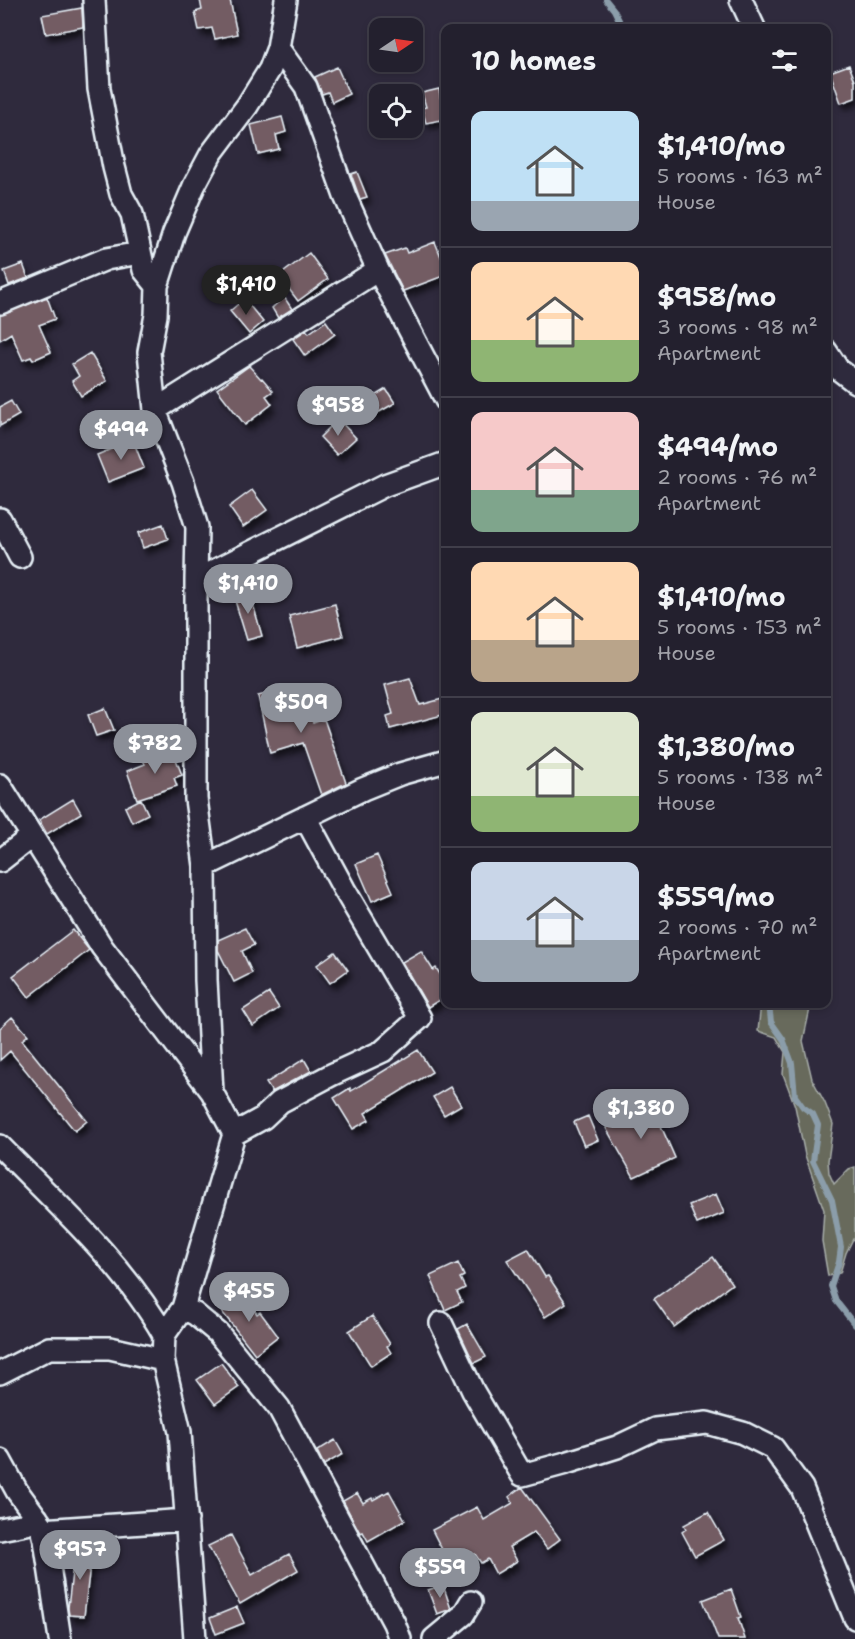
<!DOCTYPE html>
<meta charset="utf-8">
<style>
body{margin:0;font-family:"Shantell Sans",sans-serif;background:#2b2836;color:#f1f3f6;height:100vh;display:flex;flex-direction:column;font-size:22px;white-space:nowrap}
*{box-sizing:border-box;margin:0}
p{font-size:20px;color:#a3a3aa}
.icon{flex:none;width:33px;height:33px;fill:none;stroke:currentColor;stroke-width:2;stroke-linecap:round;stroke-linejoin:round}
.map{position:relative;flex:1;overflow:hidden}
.sheet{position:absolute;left:441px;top:24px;width:390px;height:984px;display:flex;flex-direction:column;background:#23202e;border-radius:12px;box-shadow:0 3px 9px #0003,0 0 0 2px #403e4a}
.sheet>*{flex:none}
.needle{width:39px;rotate:77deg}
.fabs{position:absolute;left:369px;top:18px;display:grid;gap:12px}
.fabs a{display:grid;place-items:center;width:54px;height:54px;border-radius:12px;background:#23202e;box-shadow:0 3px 9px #0003,0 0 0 2px #403e4a;font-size:30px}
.price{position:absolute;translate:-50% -51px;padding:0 14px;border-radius:21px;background:#8c9099;color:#fff;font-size:20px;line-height:39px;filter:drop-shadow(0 2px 3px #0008)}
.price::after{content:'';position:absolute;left:50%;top:36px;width:18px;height:14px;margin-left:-9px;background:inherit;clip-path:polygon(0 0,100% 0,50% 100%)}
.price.active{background:#222;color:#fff}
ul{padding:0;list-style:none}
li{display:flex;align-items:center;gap:18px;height:150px;padding:0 30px}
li+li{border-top:2px solid #403e4a}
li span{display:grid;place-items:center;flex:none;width:168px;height:120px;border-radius:12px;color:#555}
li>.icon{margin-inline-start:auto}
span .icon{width:72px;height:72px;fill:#fffc;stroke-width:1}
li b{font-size:26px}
h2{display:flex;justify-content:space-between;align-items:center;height:72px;padding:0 30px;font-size:26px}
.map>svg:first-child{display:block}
</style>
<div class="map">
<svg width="855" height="1639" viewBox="0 0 855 1639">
<defs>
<filter id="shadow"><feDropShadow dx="3.5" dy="6" stdDeviation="3" flood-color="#0009"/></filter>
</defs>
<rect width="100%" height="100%" fill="#2f2a3d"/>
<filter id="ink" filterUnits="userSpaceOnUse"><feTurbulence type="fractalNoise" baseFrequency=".0167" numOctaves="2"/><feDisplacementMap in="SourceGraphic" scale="12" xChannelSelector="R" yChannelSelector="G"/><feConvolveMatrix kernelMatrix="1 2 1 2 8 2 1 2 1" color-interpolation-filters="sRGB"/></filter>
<g filter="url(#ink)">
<!-- green -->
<path fill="#676a5b" stroke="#a8aeaa" stroke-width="1.5" d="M761,1004H811L803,1041L812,1079L825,1103L833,1124L828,1161L829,1173L834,1184L849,1169L855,1167V1240L853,1239L846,1253L840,1273L828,1276L822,1241L824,1210L805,1155L795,1106L783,1074L785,1052L776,1037L758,1031Z"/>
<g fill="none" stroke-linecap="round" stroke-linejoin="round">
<!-- stream -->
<path stroke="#8b9daa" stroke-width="6" d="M606,0L614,10L623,28
M769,1004L771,1022L783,1039L792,1063L795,1096L803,1107L813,1114L818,1125L813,1161L832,1200L841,1247L839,1262L831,1286L836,1301L855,1325"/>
</g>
<!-- building -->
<path fill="#735b64" stroke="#e8f1f8" stroke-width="1.5" filter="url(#shadow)" d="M200,0H230L237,34L215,39L212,28L199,30L195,12L202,10Z
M82,8L83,27L46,34L42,15Z
M849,65L855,81V98L841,103L830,72Z
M337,67L349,94L332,102L328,92L322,94L315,77Z
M439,89L441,101L446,100V119L426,123L422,108L426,107L422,93Z
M282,117L286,132L276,135L279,149L258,154L251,125Z
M357,172L367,197L360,199L351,174Z
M435,242L446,269V275L403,291L385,255L405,248L407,253Z
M309,253L328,279L298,301L279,276Z
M23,264L28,278L9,285L4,271Z
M47,297L55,319L39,325L51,352L33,360L31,357L23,360L11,333L0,340V315Z
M284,297L292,309L278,318L272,308Z
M244,299L263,322L249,334L230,311Z
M326,321L335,334L305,356L293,339L306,330L309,333Z
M90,353L107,381L81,396L72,381L79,376L72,364Z
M249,366L261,379L262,378L273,391L266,396L272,404L245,425L217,389Z
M386,389L395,403L374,415L366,401Z
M11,401L19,415L0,426V407Z
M338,419L356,438L337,455L320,437Z
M133,440L144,468L108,482L97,455Z
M252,490L267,510L243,527L229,507Z
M163,524L168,539L143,548L138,533Z
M249,590L262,636L247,640L233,594Z
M335,604L343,636L297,648L289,616Z
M410,678L420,705L446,698V714L390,729L387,716L393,714L385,685Z
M303,685L313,723L324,719L346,783L321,795L303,743L270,753L258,696Z
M105,708L114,730L96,736L88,715Z
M157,753L159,759L174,754L182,775L174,778L177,786L137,799L127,771L145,764L142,758Z
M73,799L81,813L47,834L39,820Z
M141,799L148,814L132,822L125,807Z
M377,855L393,892L372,901L356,864Z
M245,928L254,945L242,951L252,973L234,982L218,950V940Z
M73,930L89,950L29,997L13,976Z
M421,951L433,970L436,968L446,983V996L428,1007L402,962Z
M335,952L348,970L330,983L317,965Z
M269,993L279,1008L253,1026L243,1010Z
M12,1017L28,1035L22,1040L87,1121L75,1131L10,1051L0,1060V1028Z
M418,1050L432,1072L365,1113L369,1120L353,1129L334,1098L350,1088L351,1091Z
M304,1059L311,1071L272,1092L266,1083Z
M450,1087L461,1105L444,1115L433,1097Z
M650,1101L675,1158L634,1177L606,1128Z
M588,1116L598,1140L584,1146L574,1122Z
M716,1194L724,1213L697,1224L689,1205Z
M528,1249L545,1277L548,1276L566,1303L545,1317L507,1260Z
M713,1257L732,1284L674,1327L654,1299Z
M458,1263L464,1276L460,1278L465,1288L457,1292L462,1302L445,1310L430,1276Z
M236,1295L238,1298L243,1295L257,1314L260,1312L278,1336L255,1354L219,1308Z
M372,1316L390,1344L387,1346L391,1353L371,1366L349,1331Z
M467,1324L486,1357L474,1363L458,1329Z
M221,1363L239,1387L215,1404L197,1380Z
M335,1440L343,1454L324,1465L317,1451Z
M522,1487L560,1539L547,1549L534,1532L509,1547L517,1561L496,1574L488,1559L481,1563L475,1554L450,1565L432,1530L477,1507L484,1520L513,1503L509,1497Z
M389,1491L405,1520L368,1541L363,1532L360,1533L343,1501L357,1493L363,1503L372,1498L373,1500Z
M708,1512L724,1540L695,1556L682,1532L686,1529L684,1525Z
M231,1535L252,1575L289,1554L298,1570L240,1604L208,1546Z
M75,1546L92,1548L84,1616L69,1615L68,1608Z
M443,1585L451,1609L437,1614L428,1590Z
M731,1589L741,1617L738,1618L745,1639H718L703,1600Z
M237,1607L244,1623L216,1634L210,1618Z"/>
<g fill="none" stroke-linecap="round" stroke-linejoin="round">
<defs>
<path id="minor" d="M94,0L99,89L114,167L121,194L132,214L144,270L157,286
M286,0L278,48L306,87L345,196L378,270L446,400
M741,0L754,28
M0,303L106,259L140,253
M826,351L838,369L855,382
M155,410L378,270
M0,519L20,557
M196,580L197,527L183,482L155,410L149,352L156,315L157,286L174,233L194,186L211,154L247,106L270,69L278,48
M0,785L102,947L212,1092L234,1134
M0,861L32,836
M205,866L363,789L400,774L446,761
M212,1092L206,980L205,866L196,799V580L385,485L446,463
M0,1146C58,1205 123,1263 164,1335
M183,1308L195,1314L218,1333L279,1408L394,1623L400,1639
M441,1323L473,1391L522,1475L566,1463L617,1447L655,1429L707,1423L743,1433L773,1448L802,1488L855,1618
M0,1373L49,1348H110L163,1360
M0,1460L17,1491L41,1524L45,1540L60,1639
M0,1529L26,1524L37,1518
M42,1530L187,1520
M195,1639L180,1432L163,1360L164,1335L183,1308L234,1134L263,1118L280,1102L331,1075L383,1051L420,1018L344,889L305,817
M434,1639L463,1615L471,1602"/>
</defs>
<!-- minor casing -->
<use href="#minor" stroke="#e8f1f8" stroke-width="26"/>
<!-- minor -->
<use href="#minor" stroke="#2f2a3d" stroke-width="21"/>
</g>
</g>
</svg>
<div class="fabs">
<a><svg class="needle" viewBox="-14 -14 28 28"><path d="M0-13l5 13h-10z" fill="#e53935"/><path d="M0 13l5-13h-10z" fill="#a3a3aa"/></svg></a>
<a><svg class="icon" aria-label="locate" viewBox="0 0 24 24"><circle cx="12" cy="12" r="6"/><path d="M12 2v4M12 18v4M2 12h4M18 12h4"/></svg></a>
</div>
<b class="price active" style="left:246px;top:316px">$1,410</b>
<b class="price" style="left:338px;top:437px">$958</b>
<b class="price" style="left:121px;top:461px">$494</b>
<b class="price" style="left:248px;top:615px">$1,410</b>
<b class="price" style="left:301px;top:734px">$509</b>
<b class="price" style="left:155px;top:775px">$782</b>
<b class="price" style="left:641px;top:1140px">$1,380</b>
<b class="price" style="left:249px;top:1323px">$455</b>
<b class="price" style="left:80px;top:1581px">$957</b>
<b class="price" style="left:440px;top:1599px">$559</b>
<section class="sheet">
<h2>10 homes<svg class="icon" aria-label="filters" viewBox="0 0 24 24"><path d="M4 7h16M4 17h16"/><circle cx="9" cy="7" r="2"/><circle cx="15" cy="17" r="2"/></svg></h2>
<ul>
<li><span style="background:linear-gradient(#bfe0f5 75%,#9aa5b1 0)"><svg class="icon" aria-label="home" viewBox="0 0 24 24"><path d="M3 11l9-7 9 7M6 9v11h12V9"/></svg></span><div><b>$1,410/mo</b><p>5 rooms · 163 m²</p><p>House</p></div></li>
<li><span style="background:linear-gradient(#ffd9b3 65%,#8fb573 0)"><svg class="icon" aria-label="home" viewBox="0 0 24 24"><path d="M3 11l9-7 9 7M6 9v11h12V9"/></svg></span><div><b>$958/mo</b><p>3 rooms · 98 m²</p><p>Apartment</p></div></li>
<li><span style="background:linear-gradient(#f6c9c9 65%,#7fa58c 0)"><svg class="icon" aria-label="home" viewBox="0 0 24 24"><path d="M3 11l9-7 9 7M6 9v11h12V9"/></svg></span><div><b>$494/mo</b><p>2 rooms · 76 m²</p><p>Apartment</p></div></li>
<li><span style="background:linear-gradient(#ffd9b3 65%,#b9a48a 0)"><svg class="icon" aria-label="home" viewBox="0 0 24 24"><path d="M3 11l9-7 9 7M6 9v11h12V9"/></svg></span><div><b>$1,410/mo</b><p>5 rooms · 153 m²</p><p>House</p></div></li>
<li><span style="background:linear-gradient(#dfe7d0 70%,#8fb573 0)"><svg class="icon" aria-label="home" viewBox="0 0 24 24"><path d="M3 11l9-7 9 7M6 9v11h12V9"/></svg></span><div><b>$1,380/mo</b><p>5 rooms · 138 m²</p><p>House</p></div></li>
<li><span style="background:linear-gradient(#c9d6e8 65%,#9aa5b1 0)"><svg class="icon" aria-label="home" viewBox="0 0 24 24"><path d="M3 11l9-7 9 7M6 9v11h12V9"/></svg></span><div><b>$559/mo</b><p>2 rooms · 70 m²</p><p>Apartment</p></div></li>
</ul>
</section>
</div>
